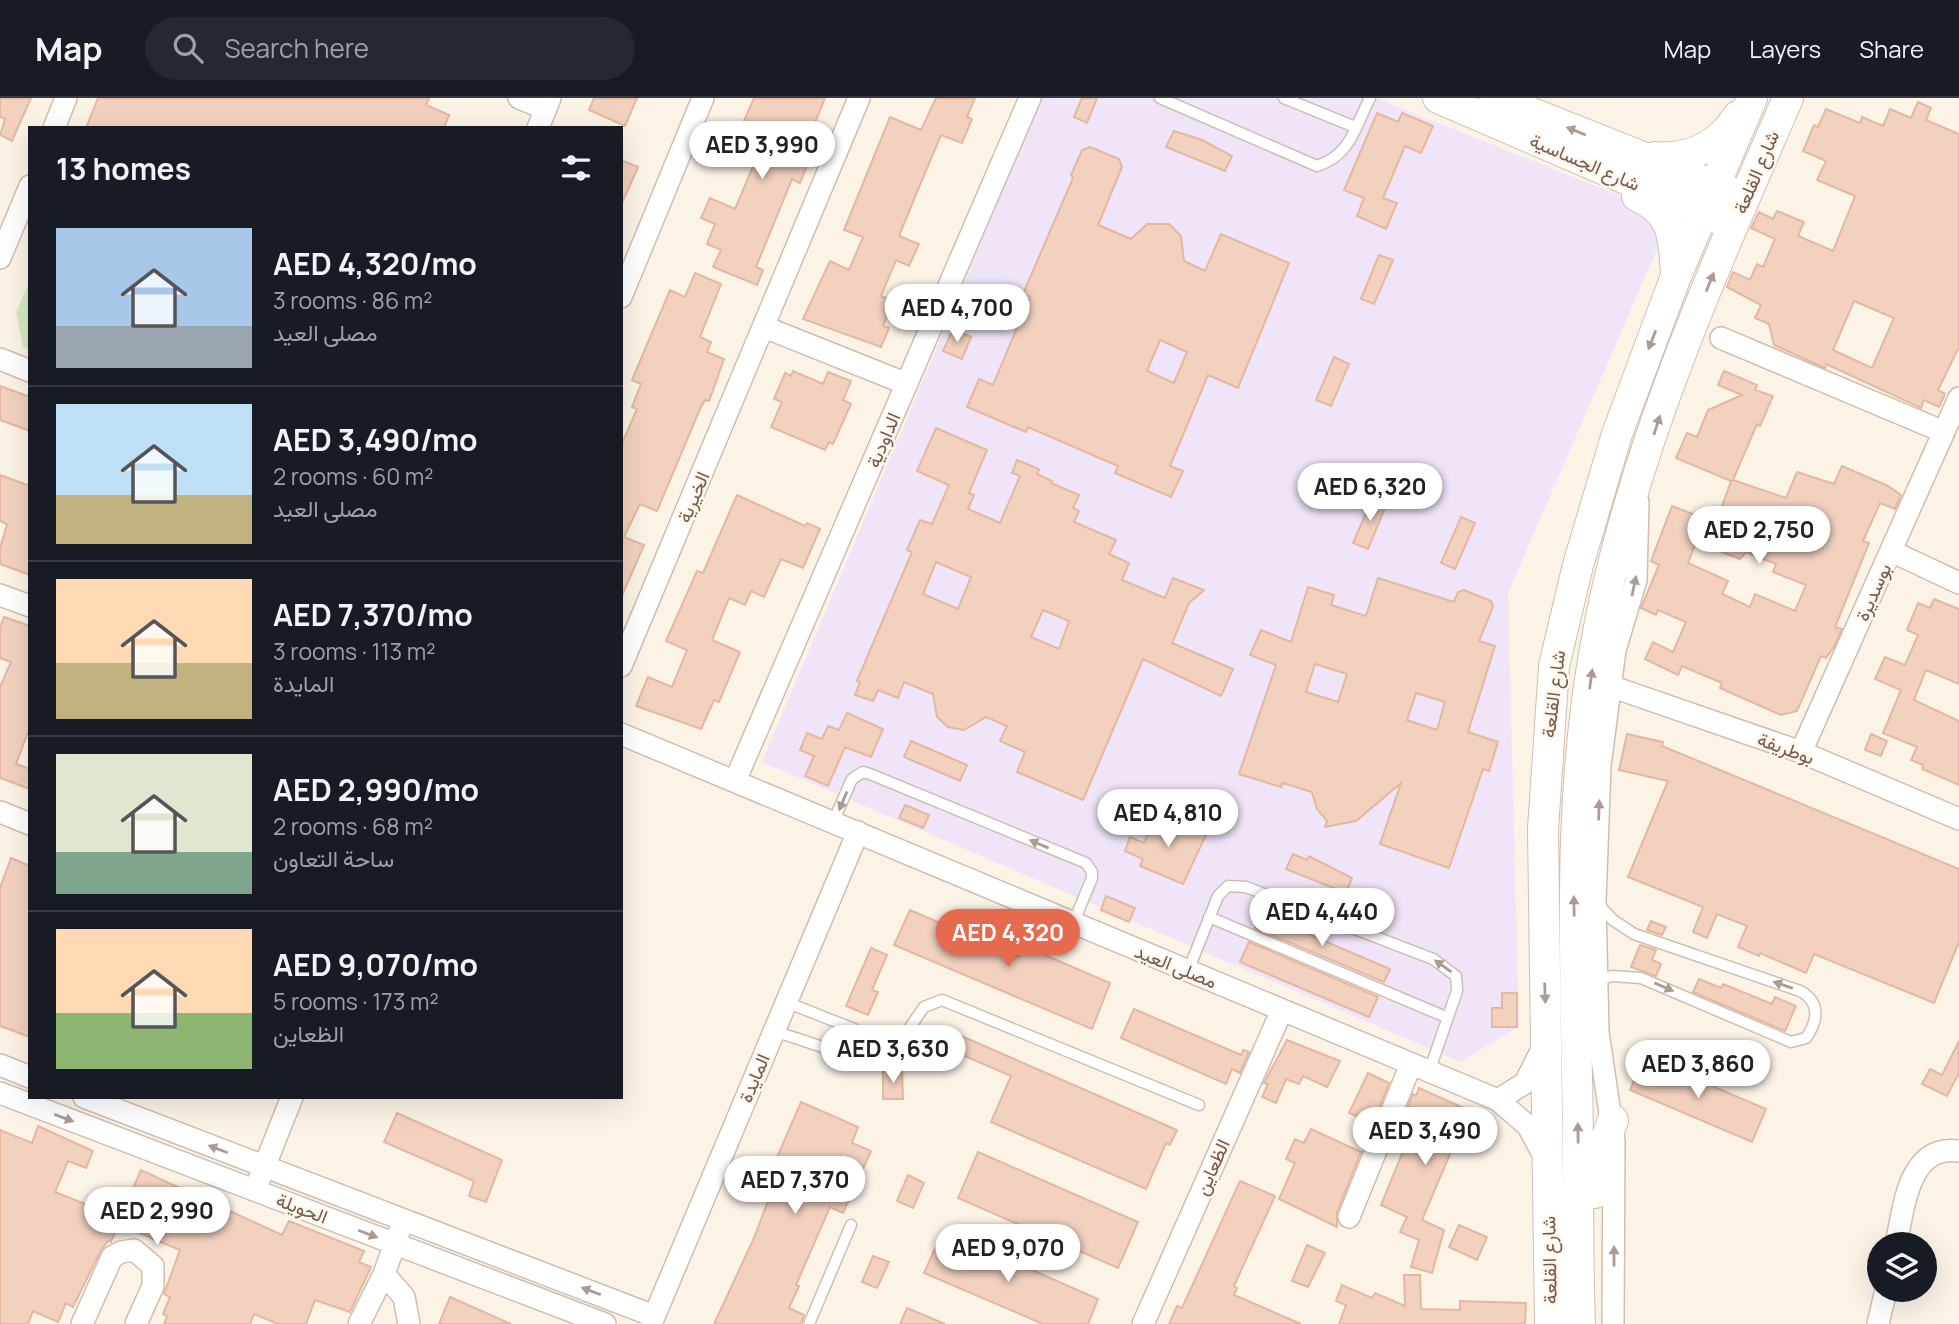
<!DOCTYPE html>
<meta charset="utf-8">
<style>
body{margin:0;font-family:Manrope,Vazirmatn,sans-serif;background:#242831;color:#f1f3f6;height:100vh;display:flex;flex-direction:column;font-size:26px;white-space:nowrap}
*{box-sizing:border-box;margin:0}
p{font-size:23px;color:#9ea1a6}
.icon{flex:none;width:38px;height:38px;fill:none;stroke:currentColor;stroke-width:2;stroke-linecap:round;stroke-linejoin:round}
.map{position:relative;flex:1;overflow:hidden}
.sheet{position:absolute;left:28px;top:28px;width:595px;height:973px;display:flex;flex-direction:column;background:#171b24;border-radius:0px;box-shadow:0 7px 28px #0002}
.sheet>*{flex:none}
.fabs{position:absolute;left:1867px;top:1134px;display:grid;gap:14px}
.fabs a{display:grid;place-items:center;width:70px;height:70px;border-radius:50%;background:#171b24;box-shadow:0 7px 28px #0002;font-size:35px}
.price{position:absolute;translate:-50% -60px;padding:0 16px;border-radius:24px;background:#fff;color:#222;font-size:23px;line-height:46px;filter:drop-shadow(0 2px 4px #0008)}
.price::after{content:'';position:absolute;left:50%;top:42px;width:21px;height:16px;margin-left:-10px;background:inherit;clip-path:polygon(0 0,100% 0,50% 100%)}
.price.active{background:#e66a4d;color:#fff}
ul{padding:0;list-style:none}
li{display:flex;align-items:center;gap:21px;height:175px;padding:0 28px}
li+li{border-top:2px solid #363941}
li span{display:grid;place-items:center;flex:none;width:196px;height:140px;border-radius:0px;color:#555}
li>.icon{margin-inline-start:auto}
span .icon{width:84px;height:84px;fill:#fffc;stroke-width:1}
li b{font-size:30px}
h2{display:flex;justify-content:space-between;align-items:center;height:84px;padding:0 28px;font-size:30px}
header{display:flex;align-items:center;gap:42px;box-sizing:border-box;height:98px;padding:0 35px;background:#171b24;border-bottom:2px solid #363941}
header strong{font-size:33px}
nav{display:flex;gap:38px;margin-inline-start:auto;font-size:24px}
.search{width:490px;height:63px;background:#242831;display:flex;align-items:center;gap:18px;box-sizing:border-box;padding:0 24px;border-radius:38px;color:#9ea1a6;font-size:26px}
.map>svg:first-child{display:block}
</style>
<header>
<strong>Map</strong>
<div class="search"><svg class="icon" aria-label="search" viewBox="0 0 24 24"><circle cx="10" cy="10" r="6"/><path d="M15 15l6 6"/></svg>Search here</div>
<nav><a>Map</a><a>Layers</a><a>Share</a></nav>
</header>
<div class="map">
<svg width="1959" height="1226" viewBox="0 0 1959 1226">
<rect width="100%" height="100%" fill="#fcf3e7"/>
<!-- education -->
<path fill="#f0e4f9" d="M1042,0H1376L1653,111L1664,135L1508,495L1519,928L1461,964L762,664Z"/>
<!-- green -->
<path fill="#d5eac5" d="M30,183V252L23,249L16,214Z"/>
<!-- building -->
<path fill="#f2d1bf" stroke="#e4b79f" stroke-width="2" fill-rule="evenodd" d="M0,0H31L12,43L0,37L5,21L0,19Z
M98,0H429L426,7L449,17L444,30H86Z
M594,0H637L625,28L589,12Z
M754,0H825L802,56L810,60L800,85L792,81L756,169L763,172L757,187L713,169L721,152L707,146L715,126L701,120L710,100L735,111L754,66L730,55Z
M936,0H975L967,19L972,21L962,45L941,37L917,94L899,138L919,146L909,168L896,162L881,198L893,203L883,228L889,230L881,249L803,221L830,163L849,172L863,139L844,132L890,19L921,32Z
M1082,0H1097L1087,25L1074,19Z
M1918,4L1931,10L1926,22L1959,36V249L1938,292L1945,296L1939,309L1924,302L1921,310L1826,266L1825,270L1774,247L1769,226L1755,220L1761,207L1727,189L1733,174L1750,182L1757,166L1763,169L1775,141L1751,130L1759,114L1773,121L1777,113L1804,124L1798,138L1833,153L1855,98L1817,82L1826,63L1803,53L1814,27L1818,29L1826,11L1860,25L1862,19L1883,28L1890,11L1911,20ZM1854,203L1894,220L1872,270L1833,252Z
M1377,15L1398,24L1402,15L1433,28L1421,55L1405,48L1383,100L1397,105L1386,131L1357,118L1364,100L1344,92Z
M1174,33L1202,42L1232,58L1225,73L1166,49Z
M1090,49L1119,61L1122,69L1098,127L1131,141L1147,126H1169L1181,138L1184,163L1205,173L1221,136L1289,165L1238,290L1208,277L1170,368L1183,373L1171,399L1115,375L1118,368L1028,329L1026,334L967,309L979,281L993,287L1030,199L1023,196L1073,80L1071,77L1082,52ZM1160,242L1187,254L1174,285L1147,273Z
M621,62L638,69L621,107Z
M1379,157L1393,162L1374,206L1361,201Z
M695,175L721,186L700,239L711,244L707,254L724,261L709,303L705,302L700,311L657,413L640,406L624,439L644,447L621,500V348L637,311L632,309L641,286L632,282L670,192L685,199Z
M953,231L971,239L962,261L943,253Z
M1334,259L1349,266L1331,308L1316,302Z
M793,273L823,286L828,274L851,283L843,302L851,306L833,346L829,344L825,352L771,329L782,304L774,301L785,275L791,278Z
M1724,273L1757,287L1755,292L1773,298L1760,328L1757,326L1733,382L1786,400L1797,374L1834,386L1842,368L1888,388L1901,397L1895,411L1880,405L1863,443L1869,445L1835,529L1842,531L1834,549L1826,560L1821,558L1797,613L1781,617L1720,590L1722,585L1682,568L1678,577L1645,561L1653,544L1673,554L1686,524L1658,512L1656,517L1641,510L1659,467L1651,463L1672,408L1716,425L1731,383L1676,360L1687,335L1697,339L1708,312L1742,297L1718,287ZM1696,444L1740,461L1746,454L1776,466L1773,474L1806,487L1795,513L1755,496L1750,509L1722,496L1728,483L1688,465Z
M0,288L30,299V333L0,322Z
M936,330L987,352L969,395L974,397L968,411L1000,425L1020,378L1012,375L1017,362L1039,371L1037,376L1052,383L1051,385L1079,397L1073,410L1079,413L1074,424L1116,442L1109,456L1129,465L1122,482L1165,500L1173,480L1204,492L1189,505L1172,545L1233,571L1221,598L1143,561L1083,702L1017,674L1025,654L1000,643L1007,628L986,619L964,632L948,629L937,619L933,596L904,584L898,600L878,592L873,603L855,597L860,584L857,583L912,454L907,452L920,422L932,426L949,387L917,373ZM936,464L971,479L958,511L923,496ZM1043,512L1069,523L1059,551L1031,539Z
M0,377L30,388V477L0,466V450L7,426L0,423Z
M737,397L805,428L807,425L820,431L803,470L781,461L764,499L751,493L745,507L729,500L712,542L740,554L719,604L714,602L701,631L636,608L648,579L672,589L687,552L666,543L697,473L703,475Z
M1373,399L1387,405L1368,451L1353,445Z
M1461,419L1475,425L1455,471L1441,465Z
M1378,480L1454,504L1458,494L1464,492L1491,503L1493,509L1479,543L1495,548L1468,634L1498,644L1489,673L1483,671L1449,770L1380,746L1401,685L1356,723L1325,729L1327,723L1317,711L1312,694L1283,685L1281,689L1239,676L1276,567L1250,557L1261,532L1291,544L1308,489L1334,497L1331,507L1366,518ZM1315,566L1347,576L1338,604L1306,594ZM1416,595L1445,604L1437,632L1407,622Z
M1934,501L1959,511V586L1926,572L1914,602L1959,623V687L1922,671L1923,667L1911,662L1917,649L1883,635L1901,592L1875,581L1885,559L1905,567L1918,537L1907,532L1918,505L1930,510Z
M4,519L30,528V629L16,666L30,671V691L0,680V589L11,564L0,560V529Z
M847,615L883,631L871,659L845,649L828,688L805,678L814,658L800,652L807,635L822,641L828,628L839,632Z
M1627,636L1663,644L1662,648L1959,771V844L1934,905L1814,856L1806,875L1760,855L1759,858L1738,849L1747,828L1717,816L1707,840L1693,834L1703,809L1628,779L1668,683L1619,672Z
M1871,636L1887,643L1881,658L1865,652Z
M911,643L967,667L960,683L904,659Z
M905,707L929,717L923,730L899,720Z
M1156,716L1206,737L1183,786L1140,768L1143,761L1125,753L1130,739L1144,745Z
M1293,756L1307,762L1309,758L1352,780L1346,795L1286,771Z
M11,760L30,768V939L0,928V790Z
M1106,798L1135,810L1129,824L1101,812Z
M910,812L1019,859L1024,848L1110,885L1092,931L894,847Z
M1261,816L1390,871L1384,884L1255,830Z
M1651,823L1666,829L1662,837L1647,832Z
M1249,844L1378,899L1369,919L1240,864Z
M1640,847L1656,852L1652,862L1661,866L1656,878L1631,869Z
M871,850L887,857L872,892L878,894L868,917L846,908Z
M1699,881L1721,890L1723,886L1772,906L1775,899L1796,908L1785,933L1693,894Z
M1502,895H1517V929H1492V910H1502Z
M1134,911L1241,957L1243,952L1249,954L1240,975L1232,971L1226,986L1121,940Z
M943,930L1177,1032L1170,1047L1166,1045L1146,1091L991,1024L1011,978L937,946Z
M1287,942L1340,963L1327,989L1303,978L1299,986L1286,981L1276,1005L1262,999L1268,986L1264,985Z
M1959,943V975L1947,998L1922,986L1930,971L1942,977Z
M1644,959L1766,1011L1752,1044L1630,992Z
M883,972H902L903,1001H883Z
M1368,975L1389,985L1373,1025L1349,1015Z
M1419,990L1479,1017L1471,1035L1461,1030L1422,1122L1444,1132L1432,1175L1411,1169L1419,1142L1400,1134L1407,1119L1381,1107L1406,1046L1396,1042L1397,1036L1413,996L1416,998Z
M801,1004L858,1029L852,1045L871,1053L843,1115L830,1109L796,1187L799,1188L789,1210L804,1217L801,1226H714L754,1140L775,1084L768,1080Z
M397,1015L502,1062L486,1104L469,1098L474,1083L384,1044Z
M38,1028L93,1053L86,1070L68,1063L55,1094L120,1120L141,1072L282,1137L289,1123L364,1153L359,1164L371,1169L350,1214L315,1202L306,1226H278L254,1216L250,1226H164L167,1218L163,1216L170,1199L164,1196L180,1152L118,1126L111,1144L108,1143L100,1154L73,1209L66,1205L58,1224L33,1213L28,1226H0V1032L32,1045Z
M1311,1031L1361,1054L1337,1114V1129L1279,1101L1295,1065L1286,1061L1295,1041L1304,1045Z
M978,1054L1138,1124L1118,1170L958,1100Z
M908,1077L924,1085L913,1110L897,1103Z
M1240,1083L1275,1098L1234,1188L1237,1190L1234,1197L1301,1226H1169L1177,1208L1182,1210Z
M1459,1127L1487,1139L1477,1162L1449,1149Z
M943,1133L1098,1201L1088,1226H1043L924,1175Z
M1307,1147L1325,1155L1308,1189L1292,1183Z
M873,1158L889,1164L877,1190L862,1184Z
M1404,1177H1420L1421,1211L1460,1212V1203L1526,1205L1525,1226H1339L1346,1207L1336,1203L1342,1187L1372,1200L1375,1195L1405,1208Z
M450,1199L511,1226H439Z
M907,1210L945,1226H900Z"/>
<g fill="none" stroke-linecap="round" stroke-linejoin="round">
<defs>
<path id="lane" d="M1160,0L1317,68C1351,57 1355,29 1370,0
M1284,0L1355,29
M833,724L852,681L863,674L870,676L1086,765L1092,774V780L1073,826
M1598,806L1613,822L1634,836L1800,893C1821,904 1818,923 1806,940L1791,944L1641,880L1612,878L1599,882
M1209,819L1446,919
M1188,873L1218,798L1228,788L1246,789L1433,861L1456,878L1457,893L1429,974
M786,904L854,931L877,952
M774,933L856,960L897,948L924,909L942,902L1199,1007
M809,1226L851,1127"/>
<path id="street" d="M519,0L546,11
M54,30L66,0
M538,30L550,0
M0,160L30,88
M621,199L703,0
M764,229L907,286
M1721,240L1944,334
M0,261L30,273
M1891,453L1959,485
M0,497L30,508
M621,568L859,0
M1610,588L1801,654L1959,721
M621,636L1498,1002L1528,1028L1545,1060
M1801,654L1959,300
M735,683L1030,0
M0,714L30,726
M0,967L30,979
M0,995L605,1226
M84,999L654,1218
M1498,1002L1525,985L1544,947
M259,1082L292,999
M1349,1119L1411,966
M1896,1146C1904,1110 1908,1046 1959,1053
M384,1176L404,1199L409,1226
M82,1226L112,1159L121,1154L134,1152L153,1168V1188L136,1226
M359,1226L384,1176L399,1134
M651,1226L858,734
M1143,1226L1282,912
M1613,1226L1614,1043L1598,934L1595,803L1600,668L1615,552L1636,482L1638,404
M1878,1226L1886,1192"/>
<path id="secondary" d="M1438,0L1721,122
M1494,0L1731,94
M1654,59C1690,62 1718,49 1738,18
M1637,98C1674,115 1673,137 1676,174
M1595,1095V1071L1613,1022
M1550,1226L1543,731L1554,568L1578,467L1617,336L1676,178L1752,0
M1580,1226C1577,1144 1579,1061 1577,979C1574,826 1569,675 1600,524C1636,343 1715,169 1788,0"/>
</defs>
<!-- lane casing -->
<use href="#lane" stroke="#d0bdaf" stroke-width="13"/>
<!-- street casing -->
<use href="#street" stroke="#d0bdaf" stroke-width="24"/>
<!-- secondary casing -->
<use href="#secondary" stroke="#d3bdad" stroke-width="32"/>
<!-- lane -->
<use href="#lane" stroke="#fff" stroke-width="10"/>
<!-- street -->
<use href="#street" stroke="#fff" stroke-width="21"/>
<!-- secondary -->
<use href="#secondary" stroke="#fff" stroke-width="30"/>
</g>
<!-- one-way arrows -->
<defs><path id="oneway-solid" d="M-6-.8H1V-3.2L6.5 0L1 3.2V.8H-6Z" transform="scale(1.75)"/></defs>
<g fill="#ad9b93">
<use href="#oneway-solid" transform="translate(1576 33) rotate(-158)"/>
<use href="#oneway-solid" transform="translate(1710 184) rotate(-68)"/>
<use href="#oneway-solid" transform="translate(1652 242) rotate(111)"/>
<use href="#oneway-solid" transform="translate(1657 327) rotate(-72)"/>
<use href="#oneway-solid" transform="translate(1634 488) rotate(-78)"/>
<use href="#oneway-solid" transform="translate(1591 581) rotate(-82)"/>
<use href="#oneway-solid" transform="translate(843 703) rotate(113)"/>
<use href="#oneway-solid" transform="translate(1599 712) rotate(-88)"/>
<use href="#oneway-solid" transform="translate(1039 746) rotate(-157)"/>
<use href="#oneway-solid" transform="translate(1574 808) rotate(-91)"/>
<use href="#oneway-solid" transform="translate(1443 868) rotate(-145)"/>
<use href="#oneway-solid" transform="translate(1783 887) rotate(-161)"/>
<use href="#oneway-solid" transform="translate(1664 889) rotate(23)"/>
<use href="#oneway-solid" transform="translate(1545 895) rotate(88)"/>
<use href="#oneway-solid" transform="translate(64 1020) rotate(21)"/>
<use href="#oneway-solid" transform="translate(1578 1035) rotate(-91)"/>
<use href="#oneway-solid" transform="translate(218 1051) rotate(-159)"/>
<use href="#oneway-solid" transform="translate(368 1136) rotate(21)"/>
<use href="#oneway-solid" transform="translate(1614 1158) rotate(-90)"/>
<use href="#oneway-solid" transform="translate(591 1193) rotate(-159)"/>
</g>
<g text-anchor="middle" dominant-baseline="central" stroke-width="5" stroke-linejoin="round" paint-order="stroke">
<!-- street labels -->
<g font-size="19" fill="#76594b" stroke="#fff7ed">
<text transform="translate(1585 64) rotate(23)">شارع الجساسية</text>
<text transform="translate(1756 74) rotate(-67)">شارع القلعة</text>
<text transform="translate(883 342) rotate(-67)">الداودية</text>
<text transform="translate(693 399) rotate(-67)">الخيرية</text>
<text transform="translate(1873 494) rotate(-66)">بوسديرة</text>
<text transform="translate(1553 596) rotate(-83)">شارع القلعة</text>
<text transform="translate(1786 650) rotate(20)">بوطريفة</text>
<text transform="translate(1176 868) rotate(22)">مصلى العيد</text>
<text transform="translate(754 980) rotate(-67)">المايدة</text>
<text transform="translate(1212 1069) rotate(-66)">الظعاين</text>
<text transform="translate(302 1110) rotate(21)">الحويلة</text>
<text transform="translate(1549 1162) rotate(-91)">شارع القلعة</text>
</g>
</g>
</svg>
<div class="fabs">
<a><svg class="icon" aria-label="layers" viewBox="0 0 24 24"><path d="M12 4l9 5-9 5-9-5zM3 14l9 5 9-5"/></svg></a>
</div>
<b class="price" style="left:762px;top:83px">AED 3,990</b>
<b class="price" style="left:957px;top:246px">AED 4,700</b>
<b class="price" style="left:1370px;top:425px">AED 6,320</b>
<b class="price" style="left:1759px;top:468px">AED 2,750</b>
<b class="price" style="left:1168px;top:751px">AED 4,810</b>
<b class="price" style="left:1322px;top:850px">AED 4,440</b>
<b class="price active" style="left:1008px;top:871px">AED 4,320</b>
<b class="price" style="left:893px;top:987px">AED 3,630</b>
<b class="price" style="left:1698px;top:1002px">AED 3,860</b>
<b class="price" style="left:1425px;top:1069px">AED 3,490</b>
<b class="price" style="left:795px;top:1118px">AED 7,370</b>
<b class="price" style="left:157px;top:1149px">AED 2,990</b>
<b class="price" style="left:1008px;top:1186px">AED 9,070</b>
<section class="sheet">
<h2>13 homes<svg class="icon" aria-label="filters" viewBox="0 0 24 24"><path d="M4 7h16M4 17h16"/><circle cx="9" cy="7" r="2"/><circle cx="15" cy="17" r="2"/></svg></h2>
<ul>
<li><span style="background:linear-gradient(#a9c7e8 70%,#9aa5b1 0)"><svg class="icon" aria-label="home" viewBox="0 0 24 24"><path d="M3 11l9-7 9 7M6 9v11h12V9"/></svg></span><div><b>AED 4,320/mo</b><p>3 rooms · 86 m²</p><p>مصلى العيد</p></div></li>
<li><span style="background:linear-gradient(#bfe0f5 65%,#c2b280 0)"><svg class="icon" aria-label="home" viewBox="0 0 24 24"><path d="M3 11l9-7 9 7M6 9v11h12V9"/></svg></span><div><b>AED 3,490/mo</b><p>2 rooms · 60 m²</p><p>مصلى العيد</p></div></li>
<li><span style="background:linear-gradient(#ffd9b3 60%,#c2b280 0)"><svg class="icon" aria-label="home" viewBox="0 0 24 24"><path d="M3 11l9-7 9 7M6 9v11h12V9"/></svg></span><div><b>AED 7,370/mo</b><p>3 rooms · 113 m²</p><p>المايدة</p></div></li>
<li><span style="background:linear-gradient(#dfe7d0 70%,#7fa58c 0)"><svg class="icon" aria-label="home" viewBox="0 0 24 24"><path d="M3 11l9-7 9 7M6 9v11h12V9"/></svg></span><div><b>AED 2,990/mo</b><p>2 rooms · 68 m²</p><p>ساحة التعاون</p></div></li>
<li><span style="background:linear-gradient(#ffd9b3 60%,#8fb573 0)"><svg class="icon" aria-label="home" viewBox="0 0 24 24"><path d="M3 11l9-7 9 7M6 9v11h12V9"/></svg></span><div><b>AED 9,070/mo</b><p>5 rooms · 173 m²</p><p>الظعاين</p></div></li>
</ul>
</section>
</div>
